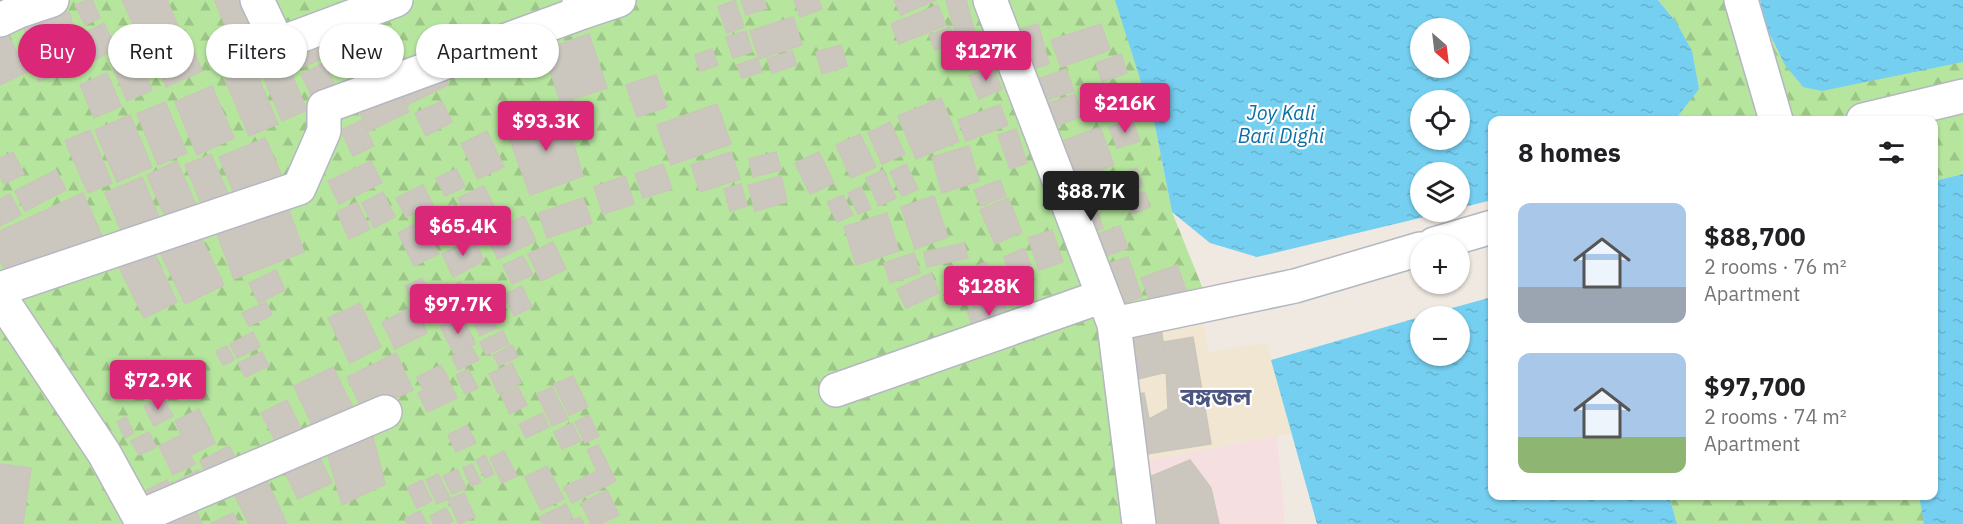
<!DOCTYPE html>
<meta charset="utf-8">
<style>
body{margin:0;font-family:"IBM Plex Sans","Noto Sans Bengali",sans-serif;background:#f6f6f6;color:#202124;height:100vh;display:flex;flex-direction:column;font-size:22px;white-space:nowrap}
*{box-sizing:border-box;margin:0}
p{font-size:20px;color:#757577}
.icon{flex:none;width:33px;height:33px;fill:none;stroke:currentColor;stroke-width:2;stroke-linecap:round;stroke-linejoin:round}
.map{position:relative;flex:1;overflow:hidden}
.details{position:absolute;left:1488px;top:116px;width:450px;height:384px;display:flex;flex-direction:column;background:#fff;border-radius:12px;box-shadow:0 2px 4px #0004}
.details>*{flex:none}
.hud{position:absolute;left:18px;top:24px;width:570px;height:54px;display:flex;gap:12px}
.needle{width:39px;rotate:152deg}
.fabs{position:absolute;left:1410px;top:18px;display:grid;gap:12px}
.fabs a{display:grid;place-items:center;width:60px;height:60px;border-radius:50%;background:#fff;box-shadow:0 2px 4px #0004;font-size:30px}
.price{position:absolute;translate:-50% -51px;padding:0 14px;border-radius:6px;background:#db2777;color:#fff;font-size:20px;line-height:39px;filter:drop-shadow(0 2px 3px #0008)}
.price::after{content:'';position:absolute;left:50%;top:36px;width:18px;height:14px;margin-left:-9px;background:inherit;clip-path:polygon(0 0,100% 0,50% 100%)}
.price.on{background:#222;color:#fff}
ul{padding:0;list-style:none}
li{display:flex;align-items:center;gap:18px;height:150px;padding:0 30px}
li span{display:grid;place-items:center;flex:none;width:168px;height:120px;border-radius:12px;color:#555}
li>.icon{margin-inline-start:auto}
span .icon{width:72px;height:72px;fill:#fffc;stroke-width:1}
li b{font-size:26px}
h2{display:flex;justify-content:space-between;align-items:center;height:72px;padding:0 30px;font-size:26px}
.pill{padding:0 21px;border-radius:27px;background:#fff;box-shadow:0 2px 4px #0004;font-size:21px;line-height:54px}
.pill.on{background:#db2777;color:#fff}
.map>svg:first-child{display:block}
</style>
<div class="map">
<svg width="1963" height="524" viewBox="0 0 1963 524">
<defs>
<pattern id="forest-firs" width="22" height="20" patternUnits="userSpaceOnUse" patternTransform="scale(1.5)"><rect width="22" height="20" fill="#b6e59e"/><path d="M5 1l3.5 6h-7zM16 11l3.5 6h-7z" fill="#9dc588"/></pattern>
<pattern id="water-ripples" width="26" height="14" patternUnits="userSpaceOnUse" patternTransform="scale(1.5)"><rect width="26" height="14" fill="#75cff0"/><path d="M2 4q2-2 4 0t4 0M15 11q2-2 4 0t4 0" fill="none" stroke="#66b2ce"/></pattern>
</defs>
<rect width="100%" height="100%" fill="#efe9e1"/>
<!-- education -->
<path fill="#f0e6d1" d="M1203,319L1208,352L1267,343L1292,433L1131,464L1121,383L1167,372L1161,327Z"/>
<!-- medical -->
<path fill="#f5dfe0" d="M1277,436L1285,524H1139L1131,464Z"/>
<!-- forest -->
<path fill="url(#forest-firs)" d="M0,0H1116L1155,126L1172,212L1209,304L1114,324L1139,524H0Z
M1658,0H1760C1767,35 1780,60 1803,87L1963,60V174L1934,181V120H1675L1699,88L1676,22Z
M1669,495H1931L1937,524H1677Z"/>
<!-- water -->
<path fill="url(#water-ripples)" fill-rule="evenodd" d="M1115,0H1658L1676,22L1692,51L1699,89L1675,120H1492V200L1460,208V172H1420V212H1445L1257,257L1210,243L1172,212L1155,126ZM1420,28H1460V68H1420ZM1420,100H1460V140H1420Z
M1760,0H1963V62L1822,91L1803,87L1785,65L1765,25Z
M1963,174V524H1924L1919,495H1934V181Z
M1492,297V495H1669L1677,524H1317L1271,360L1420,317V356H1460V316H1423Z"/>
<!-- building -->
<path fill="#cbc7bf" stroke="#cbc5ba" stroke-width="1.5" d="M87,0H92L100,18L85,25L75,5Z
M122,0H167L178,26L141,42Z
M217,0H243L253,24L229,35L215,1Z
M735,0L744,27L727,33L718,7Z
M741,0H764L767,8L746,15Z
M794,0H819L822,9L800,17Z
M894,0H936L901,15Z
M946,0H966L975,33L957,39Z
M938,5L946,25L899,44L891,24Z
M69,12L85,67L39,81L23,25Z
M369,12L379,32L355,44L345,24Z
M793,17L802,45L759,59L750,31Z
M104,23L116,49L96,59L84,33Z
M1038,24L1049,64L1026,71L1014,31Z
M1101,24L1110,50L1061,67L1051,40Z
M950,27L956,42L935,50L929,35Z
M5,29L27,72L0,85V31Z
M185,30L202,71L166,87L149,46Z
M746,31L752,52L733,58L726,37Z
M329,33L338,51L299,69L290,51Z
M589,34L607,88L561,103L543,50Z
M393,35L407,64L390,72L375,43Z
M370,42L383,70L370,76L357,48Z
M979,42L985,62L960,70L954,49Z
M841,45L847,66L822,74L816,52Z
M134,47L152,90L127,101L109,58Z
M712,49L718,65L700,71L695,55Z
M792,51L797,65L772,73L767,59Z
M1121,54L1127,73L1102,82L1096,63Z
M757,58L762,72L742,78L737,65Z
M286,61L307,110L282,121L261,71Z
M324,63L338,92L315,103L301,74Z
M992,66L1002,89L979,99L969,76Z
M254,67L278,124L249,136L225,80Z
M440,67L448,85L407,105L398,86Z
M1066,69L1074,91L1035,104L1027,83Z
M107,73L121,106L94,118L80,85Z
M656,75L667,107L637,117L626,85Z
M1109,84L1117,107L1096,115L1087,92Z
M212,86L234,138L197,155L175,102Z
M397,88L409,112L369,131L357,107Z
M1075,94L1083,116L1045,130L1037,107Z
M941,98L959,141L916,159L898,116Z
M442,101L452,122L426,136L415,113Z
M165,102L187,153L158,165L137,114Z
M717,104L731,144L671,165L657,125Z
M1000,105L1008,125L966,141L958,120Z
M564,109L583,176L530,195L506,129Z
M130,115L152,167L117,182L95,130Z
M1132,119L1140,141L1117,148L1109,127Z
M362,120L374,146L353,156L341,130Z
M890,122L905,154L882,164L868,133Z
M1100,127L1114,165L1068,182L1055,144Z
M1016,129L1027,163L1010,169L998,135Z
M90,130L112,183L88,193L65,141Z
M487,131L504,167L478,179L461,144Z
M860,134L876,167L851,178L836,145Z
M265,138L286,185L239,205L219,157Z
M969,146L979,181L942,193L932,157Z
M13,152L24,174L4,184L0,176V158Z
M731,152L740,179L700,192L691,165Z
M776,152L781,170L753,177L749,159Z
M819,152L834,183L810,194L795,163Z
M211,154L232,203L206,215L185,165Z
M177,161L201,217L171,230L147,175Z
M371,161L382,183L339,204L328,181Z
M663,164L672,189L643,198L635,174Z
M906,164L918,189L902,196L890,172Z
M1137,168L1143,186L1117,196L1110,178Z
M456,169L465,187L445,196L436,178Z
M56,170L66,190L25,211L15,191Z
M883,170L896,198L879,206L866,178Z
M1099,174L1108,203L1080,213L1070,185Z
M625,176L634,204L603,214L594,187Z
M781,176L787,202L755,211L748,185Z
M142,177L164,228L127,244L105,193Z
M1000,180L1006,196L981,206L974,190Z
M741,184L747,206L730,211L724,189Z
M423,185L433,205L406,217L396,198Z
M484,186L502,223L476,236L458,198Z
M861,187L871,209L858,214L848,193Z
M383,192L395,217L374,228L362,203Z
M1145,192L1150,207L1132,214L1126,198Z
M83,193L102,236L9,279L0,260V231Z
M10,194L21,215L0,226V199Z
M843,195L853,215L837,222L827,202Z
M934,196L948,237L915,249L901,207Z
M583,198L592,223L547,238L539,213Z
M1008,198L1022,232L995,244L980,210Z
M285,199L304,252L234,279L214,226Z
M357,202L370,229L349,239L337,212Z
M453,204L468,234L447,244L432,214Z
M1097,210L1103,228L1084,235L1078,217Z
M887,213L899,251L856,265L844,227Z
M524,216L536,241L498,259L486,235Z
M422,220L439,254L414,266L398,233Z
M1120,226L1128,248L1090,262L1082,240Z
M1052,230L1063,262L1039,270L1028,238Z
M198,231L224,285L185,304L159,250Z
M474,238L484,261L453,277L442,254Z
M553,242L566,269L541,281L528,254Z
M964,243L968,258L927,267L924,252Z
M1024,248L1032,268L1012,277L1004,257Z
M154,253L177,302L144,318L120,269Z
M914,253L920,273L890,283L884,263Z
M523,256L533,275L512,284L503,265Z
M1128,257L1142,297L1110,308L1096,268Z
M986,262L993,279L967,289L961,272Z
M1177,265L1188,295L1152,307L1141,278Z
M276,270L285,290L259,303L249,283Z
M931,273L939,293L906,308L897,289Z
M422,278L433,302L417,310L405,286Z
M460,282L473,308L447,320L435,294Z
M522,286L532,307L514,316L504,295Z
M1001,297L1011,324L977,337L967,311Z
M266,302L272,315L249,326L242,313Z
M360,303L381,347L350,363L328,318Z
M414,306L427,333L395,349L382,322Z
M487,309L496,328L480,336L471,316Z
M462,316L475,344L454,354L440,326Z
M1161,327L1167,372L1121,383L1115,337Z
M503,331L509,344L486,355L480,342Z
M253,332L260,347L237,358L230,344Z
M1193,337L1211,444L1147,454L1123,396L1144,393L1149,419L1168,409L1166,367L1163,342Z
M512,345L518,357L499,366L493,355Z
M227,346L234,360L223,365L216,351Z
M472,347L479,360L458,370L452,357Z
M262,352L269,366L245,377L238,363Z
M396,353L413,390L364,413L347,377Z
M512,363L521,383L499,394L489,374Z
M441,365L448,378L423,390L417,377Z
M333,367L356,414L316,433L294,386Z
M468,369L478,388L465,394L456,375Z
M573,376L588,407L569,415L554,384Z
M448,379L457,398L427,412L418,393Z
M518,387L527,405L510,414L501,395Z
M552,387L568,419L552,426L537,394Z
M163,397L173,416L154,426L144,406Z
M287,400L303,433L278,446L261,413Z
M199,409L215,443L191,455L175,421Z
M543,413L549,427L526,438L519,424Z
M589,415L599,436L585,443L575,422Z
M126,417L134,433L125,438L117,422Z
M369,421L385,484L342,505L324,442Z
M572,423L581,441L562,449L554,432Z
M467,425L476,443L456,452L448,435Z
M149,432L156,447L139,455L131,441Z
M181,435L195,464L173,475L159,446Z
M313,444L332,483L298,499L279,460Z
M598,445L616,481L572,503L564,487L597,471L587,450Z
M229,446L240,467L210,481L200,461Z
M504,451L517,476L502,483L490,458Z
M485,455L494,474L485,478L476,460Z
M1190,460L1211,488L1219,524H1153L1147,478Z
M0,464L31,468L23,524H0Z
M472,464L481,482L471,486L463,468Z
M547,466L564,499L541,510L525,477Z
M457,469L466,488L452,494L443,476Z
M198,470L204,483L181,495L175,482Z
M438,474L450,498L437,504L426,480Z
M264,475L287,524H249L232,490Z
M167,480L173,492L151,503L145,491Z
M422,480L432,501L417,508L407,487Z
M607,490L619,515L600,524H591L581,503Z
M464,493L475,517L459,524L448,500Z
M191,501L202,524H161Z
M566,504L573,518L560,524H543L539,517Z
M446,508L453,521L448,524H434L430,516Z
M420,511L427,524H408L405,518Z
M233,513L239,524H210Z
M580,517L584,524H565Z"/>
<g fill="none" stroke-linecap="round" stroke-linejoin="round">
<defs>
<path id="minor" d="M257,0L278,44L396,0
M990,0L1114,324L1139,524
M1741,0L1776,120
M583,12L619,0
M0,20L19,11L52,0
M1863,120L1963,96
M1434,244L1492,227
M0,289L299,188L324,131V107L583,12L579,0
M0,297L104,453L143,524
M1114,324L1295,286L1420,249
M836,390L1103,296
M139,517L385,412"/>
</defs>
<!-- minor casing -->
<use href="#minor" stroke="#b4b7c1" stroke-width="36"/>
<!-- minor -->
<use href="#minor" stroke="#fff" stroke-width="33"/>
</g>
<g text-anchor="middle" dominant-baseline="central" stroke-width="4.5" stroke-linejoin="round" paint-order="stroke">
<!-- water labels -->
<g font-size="20" font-style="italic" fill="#0d6fa3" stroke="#fff">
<text x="1281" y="112">Joy Kali<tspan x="1281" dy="23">Bari Dighi</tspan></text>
</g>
<!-- district labels -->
<g font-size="24" font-weight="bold" fill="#4d5680" stroke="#fff">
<text x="1216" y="396">বঙ্গজল</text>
</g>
</g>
</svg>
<div class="fabs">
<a><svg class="needle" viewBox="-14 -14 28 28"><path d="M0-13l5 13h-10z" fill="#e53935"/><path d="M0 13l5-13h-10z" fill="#757577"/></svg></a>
<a><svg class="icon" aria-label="locate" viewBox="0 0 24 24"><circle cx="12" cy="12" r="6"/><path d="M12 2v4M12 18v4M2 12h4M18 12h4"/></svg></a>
<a><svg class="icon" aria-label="layers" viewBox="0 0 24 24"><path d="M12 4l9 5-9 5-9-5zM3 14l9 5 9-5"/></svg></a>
<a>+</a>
<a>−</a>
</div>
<b class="price" style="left:986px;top:82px">$127K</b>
<b class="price" style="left:1125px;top:134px">$216K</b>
<b class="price" style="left:546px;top:152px">$93.3K</b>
<b class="price on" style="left:1091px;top:222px">$88.7K</b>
<b class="price" style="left:463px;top:257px">$65.4K</b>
<b class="price" style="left:989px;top:317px">$128K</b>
<b class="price" style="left:458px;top:335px">$97.7K</b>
<b class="price" style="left:158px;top:411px">$72.9K</b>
<div class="hud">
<a class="pill on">Buy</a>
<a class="pill">Rent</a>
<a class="pill">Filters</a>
<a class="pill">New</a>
<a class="pill">Apartment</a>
</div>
<section class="details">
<h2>8 homes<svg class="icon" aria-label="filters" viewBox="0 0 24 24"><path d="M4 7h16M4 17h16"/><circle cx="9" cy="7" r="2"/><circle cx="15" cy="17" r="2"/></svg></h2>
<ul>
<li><span style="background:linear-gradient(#a9c7e8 70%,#9aa5b1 0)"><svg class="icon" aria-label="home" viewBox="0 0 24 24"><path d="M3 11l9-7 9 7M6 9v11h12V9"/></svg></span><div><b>$88,700</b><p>2 rooms · 76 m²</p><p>Apartment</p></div></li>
<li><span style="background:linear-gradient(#a9c7e8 70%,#8fb573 0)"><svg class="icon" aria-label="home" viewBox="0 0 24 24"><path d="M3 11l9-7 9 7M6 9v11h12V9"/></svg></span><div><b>$97,700</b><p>2 rooms · 74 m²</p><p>Apartment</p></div></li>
</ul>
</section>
</div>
